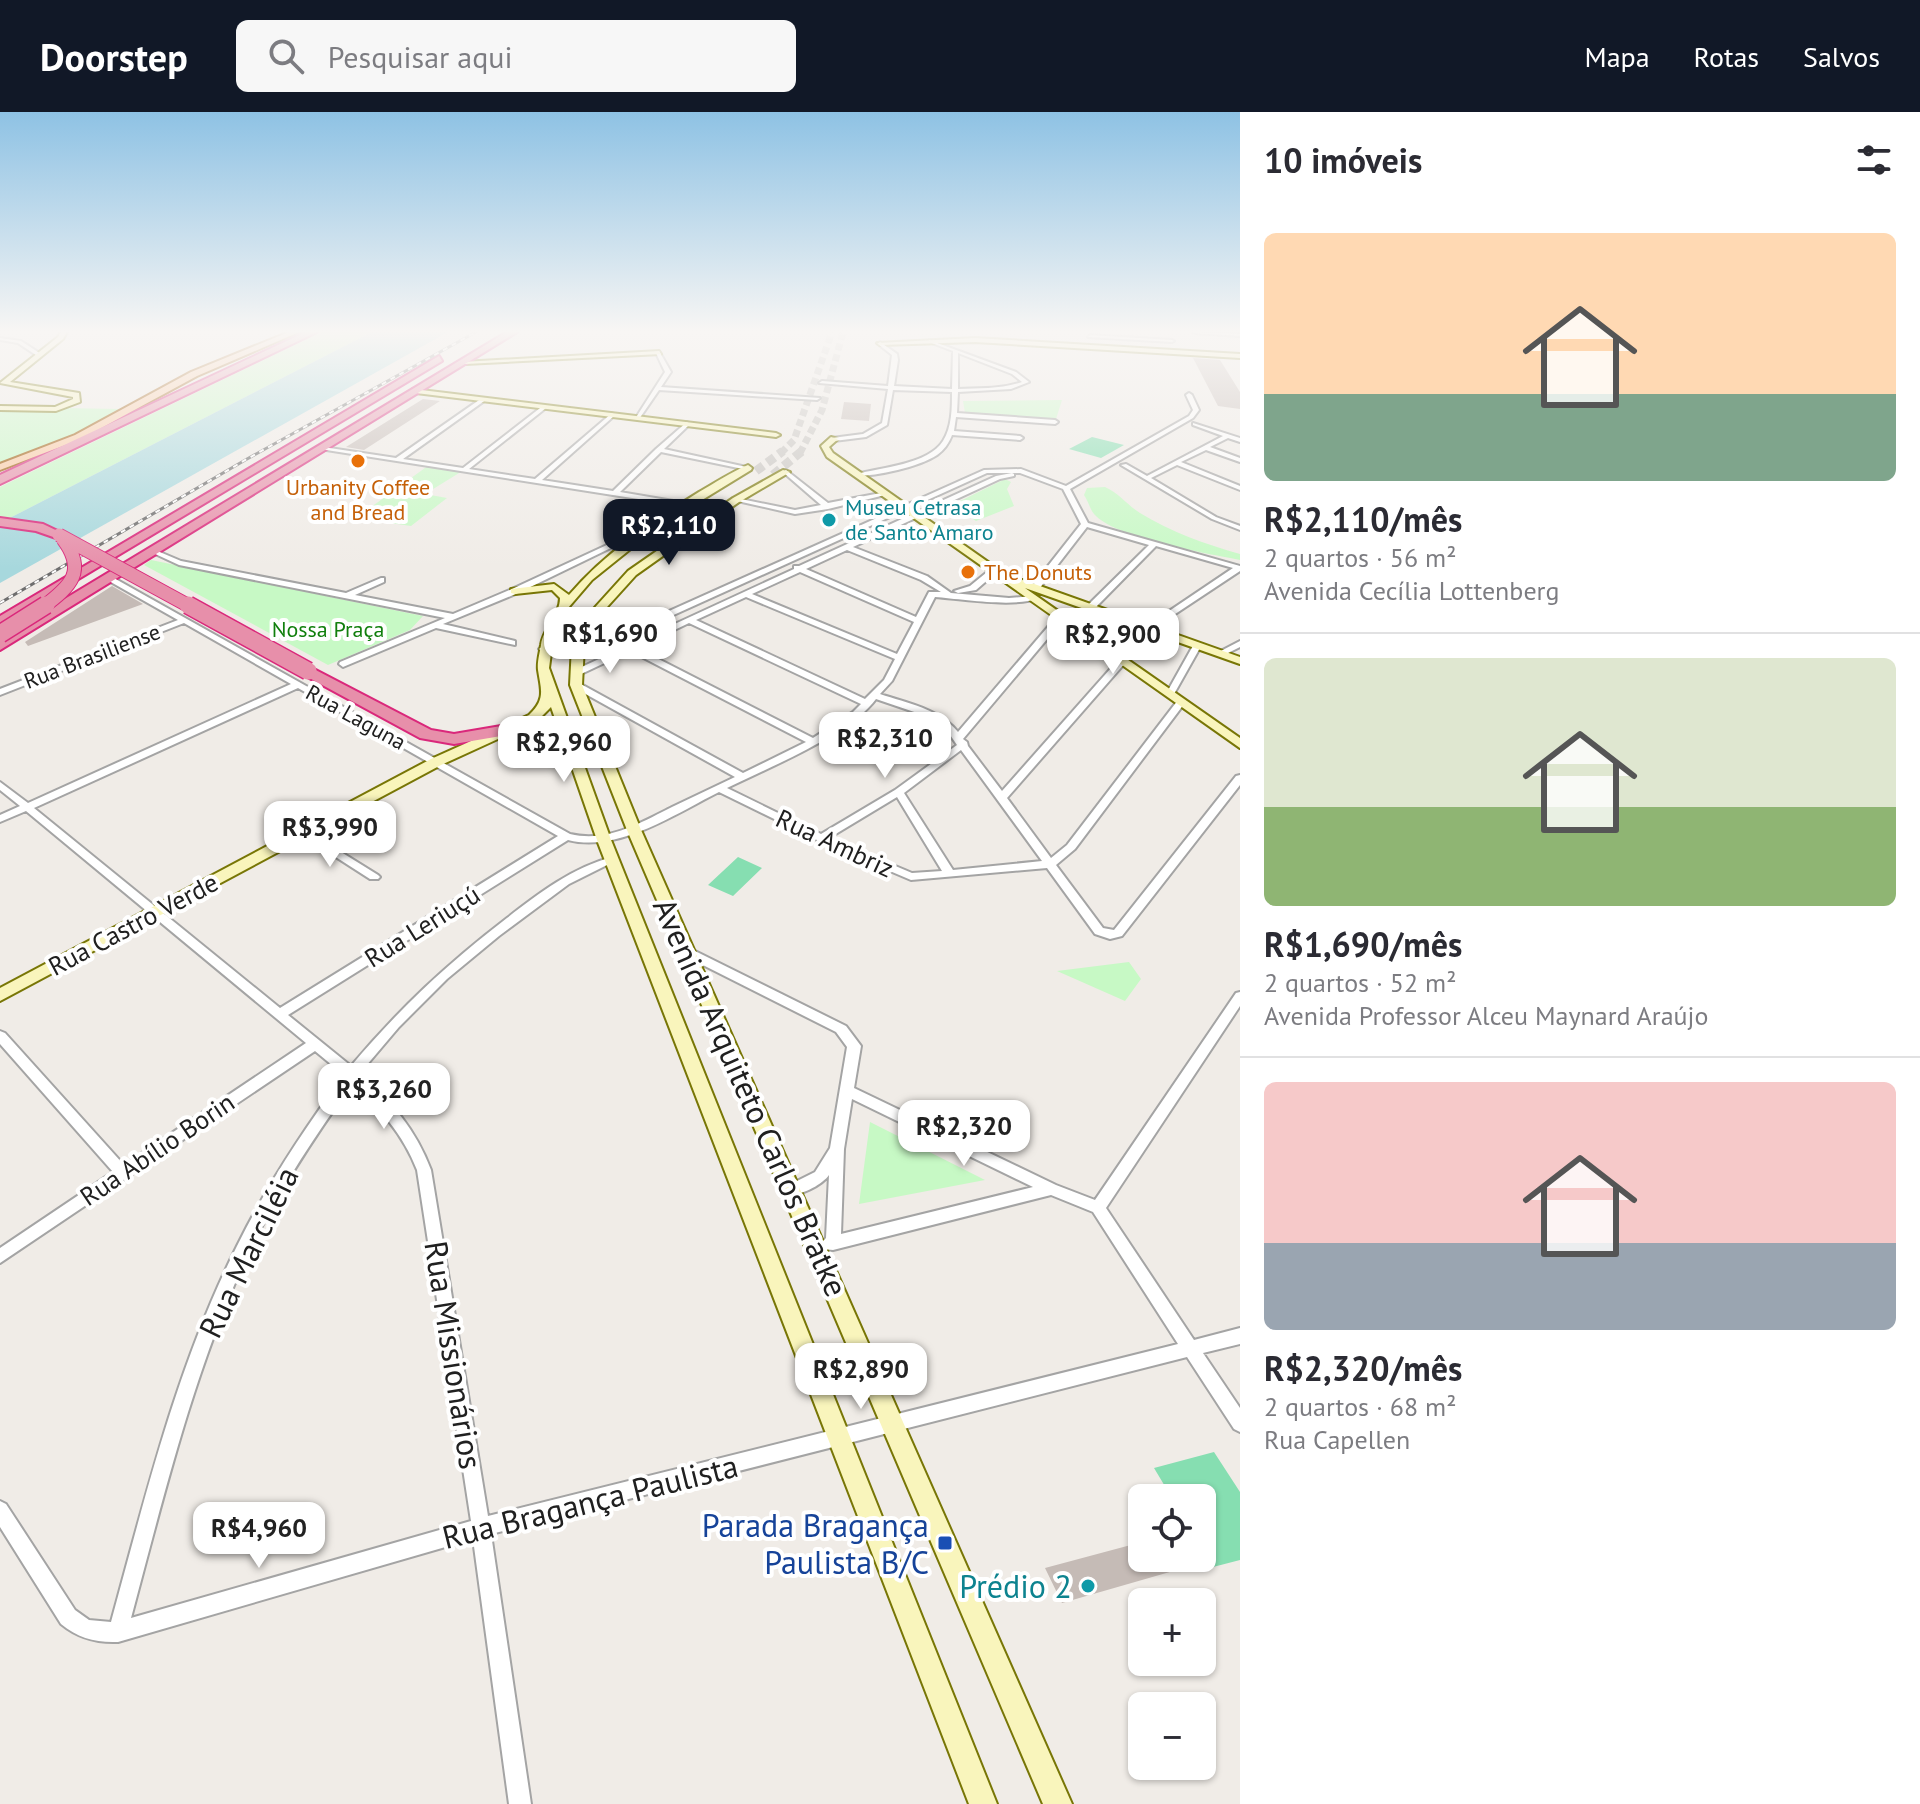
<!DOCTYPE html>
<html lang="pt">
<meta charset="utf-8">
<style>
body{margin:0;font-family:"PT Sans",sans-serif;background:#f7f7f7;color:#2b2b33;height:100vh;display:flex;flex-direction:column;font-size:30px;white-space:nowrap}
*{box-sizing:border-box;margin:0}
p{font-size:26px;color:#7c7c81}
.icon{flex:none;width:44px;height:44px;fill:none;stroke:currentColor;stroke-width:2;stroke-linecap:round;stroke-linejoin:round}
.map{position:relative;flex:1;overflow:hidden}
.side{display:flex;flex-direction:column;background:#fff;width:680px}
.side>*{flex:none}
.buttons{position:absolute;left:1128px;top:1372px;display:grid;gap:16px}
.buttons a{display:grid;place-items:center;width:88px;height:88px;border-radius:12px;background:#fff;box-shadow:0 2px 6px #0004;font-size:40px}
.price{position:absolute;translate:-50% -68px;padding:0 18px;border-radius:16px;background:#fff;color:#222;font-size:26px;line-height:52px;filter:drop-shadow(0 2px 4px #0008)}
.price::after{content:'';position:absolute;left:50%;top:48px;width:24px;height:18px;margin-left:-12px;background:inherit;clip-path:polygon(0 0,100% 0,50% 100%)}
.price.current{background:#111827;color:#fff}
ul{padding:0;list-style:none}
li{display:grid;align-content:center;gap:16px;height:424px;padding:0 24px}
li+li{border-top:2px solid #e1e1e2}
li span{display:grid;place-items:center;height:248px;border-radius:12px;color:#555}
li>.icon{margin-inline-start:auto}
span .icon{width:144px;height:144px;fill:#fffc;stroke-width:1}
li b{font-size:34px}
h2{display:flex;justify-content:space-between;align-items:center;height:96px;padding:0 24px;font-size:34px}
header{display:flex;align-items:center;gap:48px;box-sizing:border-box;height:112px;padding:0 40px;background:#111827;color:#fff}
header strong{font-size:38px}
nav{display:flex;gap:44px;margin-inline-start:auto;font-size:28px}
.search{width:560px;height:72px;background:#f7f7f7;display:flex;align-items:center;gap:20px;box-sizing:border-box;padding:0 28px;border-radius:12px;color:#7c7c81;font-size:30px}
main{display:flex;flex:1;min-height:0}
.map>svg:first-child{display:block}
</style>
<header>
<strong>Doorstep</strong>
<div class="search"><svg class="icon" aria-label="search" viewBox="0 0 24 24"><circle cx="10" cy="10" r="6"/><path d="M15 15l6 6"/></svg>Pesquisar aqui</div>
<nav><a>Mapa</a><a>Rotas</a><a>Salvos</a></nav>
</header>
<main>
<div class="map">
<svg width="1240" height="1692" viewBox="0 0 1240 1692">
<rect width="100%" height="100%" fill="#f0ece7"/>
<!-- park -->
<path fill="#c7f9c5" d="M322,220H372L0,411V375Z
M1062,288L1056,307L965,301L963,289Z
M0,295L121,297L67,328L0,352Z
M429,353L464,358L425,382L447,386L411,414L356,406Z
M1005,367L1011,370L1007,377L1014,394L976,409L952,393Z
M1105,375C1119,381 1127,393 1140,401C1171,420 1205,432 1240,442V448C1206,441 1120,427 1096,404C1090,399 1089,390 1084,383L1087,376Z
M151,448L423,504L410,518L328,553L144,453Z
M1129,850L1141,867L1125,889L1057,859Z
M870,1010L985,1068L859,1092Z"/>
<!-- pitch -->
<path fill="#86deb1" d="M1092,325L1124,333L1101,346L1069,337Z
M738,745L762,756L733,784L708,773Z
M1214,1340L1240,1380V1448L1213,1455L1202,1437V1386H1172L1154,1356Z"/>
<!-- water -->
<path fill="#a7d8dd" d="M372,220H448L0,471V411Z"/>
<!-- building -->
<path fill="#c5bbb6" d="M1193,246L1220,248L1240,280V297L1218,294Z
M423,287L440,289L364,338L346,335Z
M844,290L871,292L869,309L841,307Z
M112,474L143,492L28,534L25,530Z
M1142,1430V1446H1208V1449L1062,1491L1045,1456Z"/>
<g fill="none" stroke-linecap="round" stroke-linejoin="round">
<!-- secondary-tunnel-far1 -->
<path stroke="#c6c3bf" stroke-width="7" stroke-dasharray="7 4" stroke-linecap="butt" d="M781,341L794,328L832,220
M800,341L822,298L843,220"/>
<!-- secondary-tunnel -->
<path stroke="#c6c3bf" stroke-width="9" stroke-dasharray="9 5" stroke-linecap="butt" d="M756,359L783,339
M773,363L802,339"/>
<defs>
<path id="street" d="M1193,220L1240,222V224L1195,221Z
M1090,223L1172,228L1174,229L1172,230L1088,225Z
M0,226L21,229L41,242L36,243L18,231L0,228Z
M929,228L1016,260L1029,270L1011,277L958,280L957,301L1055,308L1058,310L1055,312L956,305L954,319L1020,324L1023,326L1020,328L952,323C949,331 944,338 937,343C919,355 877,364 856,364V362C880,356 929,352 943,329C952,315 952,296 952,280L893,278L887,313L866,325L834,329L832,326L863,322L882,311L888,277L819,271L822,269L888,274L892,243L878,232L880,230L897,242L898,248L894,274L952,277L953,239L929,230ZM958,241L1012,262L1022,270C1001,277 980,276 958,277Z
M659,239L671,260L661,275L820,286L817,288L659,278L639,307H635L665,260L656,241Z
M1189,281L1192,283L1199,298L1193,306L1070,377L1088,411L1240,454V459L1151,518L1144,516L1233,456L1156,434L1094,497H1088V493L1149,433L1087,415L1039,477H1033V473L1081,412L1063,377L1020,361H987L625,525L543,540L539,537L543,534L620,521L984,358L1021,357L1066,374L1189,304L1193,298L1186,283Z
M482,286L487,287L403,347L463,356L544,293L546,296L469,357L535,367L612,301L614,304L542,368L613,379L656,337L687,310L689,313L664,337L751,356L748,358L661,340L620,380L685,391V393L683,394L320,337L323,335L396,346Z
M1193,311L1240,326V330L1228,326L1210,335L1240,346V350L1206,338L1181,350L1240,374V378L1177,353L1151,366L1216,405L1240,414V418L1212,407L1121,353L1126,352L1147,364L1223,324L1193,313Z
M786,358L828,391L886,380L889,382L828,397L795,402L733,388L736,386L795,398L821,393L784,361V359Z
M1012,361L1014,362V364L1000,367L853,435L927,464L951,481L1009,486L1034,484L1038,486C1016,496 961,487 935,485L892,569L880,582C907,591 940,597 958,620L1058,503H1064V507L963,627L967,630L968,634L1002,679L1119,547H1125V551L1007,686L1051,746L1067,733L1178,588H1184V592L1075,737L1056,753L1103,816L1114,818L1236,664L1240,663V673L1122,824L1110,827L1095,822L1047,756L911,768L817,728L719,680C675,702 618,741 568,728L288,903L351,954C400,896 447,852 507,806C539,781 572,756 612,745L617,748L569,772L499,824L447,867L399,915L360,961C392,991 415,1016 431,1058L488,1404L1178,1232L1093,1100L1051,1083L833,1138L823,1137L820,1132L826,1126L829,1063C822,1073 799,1085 787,1082L785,1078L787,1074L815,1060L830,1036L847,935L836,920L685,844L683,841L685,838H693L846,914L861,934L854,976L1056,1073L1095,1088L1236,881L1240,880V894L1106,1096L1194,1228L1240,1216V1232L1203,1241L1240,1296V1320L1234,1317L1187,1245L491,1422L531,1692H509L473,1427L118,1530C96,1531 78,1526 61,1512L0,1415V1389L6,1392L75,1498L89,1508L111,1510C146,1383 177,1253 237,1134C267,1073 304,1017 344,963L315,939L0,1151V1136L113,1060L0,932V919L5,921L124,1053L306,931L26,699L0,710V703L20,694L0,678V670L28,691L291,572L184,511L0,583V577L178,508L109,469L108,467L112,465L570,722C607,731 640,711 672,695C693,685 714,675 735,665L573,575V571H579L743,661L806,630L630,539L579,563H573V559L794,457V454H799L996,364ZM847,438L921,468L941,480H929L916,505L806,457ZM800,460L914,510L897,542L752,482ZM746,485L895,547L884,568L865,587L696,508ZM689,511L861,592L853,600L813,626L637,536ZM298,576L558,724L280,896L34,696ZM876,587L929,605L944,614L957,633L895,678L821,722L727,676C770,655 849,623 876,587ZM961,638L1042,749L953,758L904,681ZM897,685L942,759L912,761L829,726ZM353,971C380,997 403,1022 417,1058L471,1409L131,1506C164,1383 194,1258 248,1142C277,1081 314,1025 353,971ZM852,987L1033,1075L841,1122L844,1037Z
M650,413L654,415L652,416L518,481L443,512L515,529V533L436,516L343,555L339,552L340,550L445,506L179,453L151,440L155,438L181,449L346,481L381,466H384V470L355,483L453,502L512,477Z
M992,456L999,458L976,478L958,481L954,479L970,474Z
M1112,502L1119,504L1087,524L1080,522Z
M1240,529V535L1222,544L1215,542Z
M1194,532L1201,534L1174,582L1173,584H1167L1166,582Z
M304,717L378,763L380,765L378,767H370L300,722L299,720L300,718Z"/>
<path id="secondary" d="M61,220H67L63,227L10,270L79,281L80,290L56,299L0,298V294L55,295L73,287V285L0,271L58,225Z
M975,226L1240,242V246L975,230L880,233L877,231Z
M659,239L661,242L465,252L462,250Z
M413,277L776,321L780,323L776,325L416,281Z
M831,325L838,327L829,335L833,341L1015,469L1023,468L1240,545V552L1025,476L1240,626V636L827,345L821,334Z
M748,353L752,356L751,358L658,415L592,468L568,496L553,526L549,556L611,728L997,1692H969L597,728L551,595L537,609L441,653L0,889V876L431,647L529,603C546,587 541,578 538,558C537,550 540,540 541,533C543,516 560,503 560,486L552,478L515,482L511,481V477L554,472L569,483C605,441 652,409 699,380C715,371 731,360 748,353Z
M783,358L790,360L739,390L636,463L598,505L593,514C607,518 629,512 638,518C624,526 606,524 590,520L584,533L582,573L641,718L1072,1692H1043L627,718L570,573L572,533L589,502L628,459L733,386Z"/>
<path id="primary" d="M289,220H299L197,264L81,327L0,358V352L75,323L191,260Z"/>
<path id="highway" d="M306,220H317L0,372V363Z
M507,220H517L0,538V526Z
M439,244L442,249L0,514V504Z
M0,406L43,412L66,423L59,427L36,419L0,414Z
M308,554L431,618L454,622L507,613L516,618L507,623L454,632L420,626L302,562V556Z"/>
</defs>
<!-- street casing -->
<use href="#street" stroke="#a4a4a4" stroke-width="4"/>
<!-- secondary casing -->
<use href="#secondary" stroke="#787606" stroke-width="4"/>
<!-- primary casing -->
<use href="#primary" stroke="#9b5501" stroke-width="4"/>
<!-- highway casing -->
<use href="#highway" stroke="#da287b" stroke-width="4"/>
<!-- street -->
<use href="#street" fill="#fff" fill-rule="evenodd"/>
<!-- secondary -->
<use href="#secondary" fill="#f9f5bc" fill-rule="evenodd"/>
<!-- primary -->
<use href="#primary" fill="#fbc9a1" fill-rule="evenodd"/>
<!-- highway -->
<use href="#highway" fill="#e78faa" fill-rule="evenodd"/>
<defs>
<path id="rail" d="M0,491L247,347L476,220"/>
</defs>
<!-- rail casing -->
<use href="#rail" stroke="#6e6e6e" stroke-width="3"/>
<!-- rail -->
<use href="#rail" stroke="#fff" stroke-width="2" stroke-dasharray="5" stroke-linecap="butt"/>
<defs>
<path id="highway-bridge-far1" d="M59,423L191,495
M43,495C71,474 87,459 63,427"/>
<path id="highway-bridge" d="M188,493L308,559
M0,522L46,493"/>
</defs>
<!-- highway-bridge-far1 casing -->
<use href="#highway-bridge-far1" stroke="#da287b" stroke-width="15" stroke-linecap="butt"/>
<!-- highway-bridge casing -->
<use href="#highway-bridge" stroke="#da287b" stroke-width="20" stroke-linecap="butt"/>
<!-- highway-bridge-far1 -->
<use href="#highway-bridge-far1" stroke="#e78faa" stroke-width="13"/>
<!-- highway-bridge -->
<use href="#highway-bridge" stroke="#e78faa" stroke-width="17"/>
</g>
<!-- sky -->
<linearGradient id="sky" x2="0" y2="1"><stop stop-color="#8ec2e4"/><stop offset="0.48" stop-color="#f8f6f4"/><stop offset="1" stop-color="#f8f6f4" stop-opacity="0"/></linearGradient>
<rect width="1240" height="457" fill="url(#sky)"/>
<!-- markers -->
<g fill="#e8710a" stroke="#fff" stroke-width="3">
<circle cx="358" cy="349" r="8"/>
<circle cx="968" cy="460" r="8"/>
</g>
<g fill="#0f9aa8" stroke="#fff" stroke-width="3">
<circle cx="829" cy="408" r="8"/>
<circle cx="1088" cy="1474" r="8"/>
</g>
<rect fill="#1a4fb4" stroke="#fff" stroke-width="3" x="937" y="1423" width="16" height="16" rx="4"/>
<g text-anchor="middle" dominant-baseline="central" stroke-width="8" stroke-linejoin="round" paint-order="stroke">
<!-- far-food labels -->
<g font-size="22" fill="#c56008" stroke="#fff">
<text x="358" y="375">Urbanity Coffee<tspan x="358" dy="25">and Bread</tspan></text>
<text x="984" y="460" text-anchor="start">The Donuts</text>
</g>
<!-- far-culture labels -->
<g font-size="22" fill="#0d838f" stroke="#fff" text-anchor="start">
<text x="845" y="395">Museu Cetrasa<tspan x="845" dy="25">de Santo Amaro</tspan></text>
</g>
<!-- far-park labels -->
<g font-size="22" fill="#117f0d" stroke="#fff">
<text x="328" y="517">Nossa Praça</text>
</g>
<!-- far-street labels -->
<g font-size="22" fill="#202020" stroke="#fff">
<text transform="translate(92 544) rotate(-21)">Rua Brasiliense</text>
<text transform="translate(356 605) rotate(29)">Rua Laguna</text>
</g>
<!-- street labels -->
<g font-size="26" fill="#202020" stroke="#fff">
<text transform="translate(835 731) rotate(25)">Rua Ambriz</text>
<text transform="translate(133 812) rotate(-28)">Rua Castro Verde</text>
<text transform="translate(422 814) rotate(-32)">Rua Leriuçú</text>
<text transform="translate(157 1037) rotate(-34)">Rua Abílio Borin</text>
</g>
<!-- near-street labels -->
<g font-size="32" fill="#202020" stroke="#fff">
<text transform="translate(751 985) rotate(66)">Avenida Arquiteto Carlos Bratke</text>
<text transform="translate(248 1140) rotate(-64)">Rua Marciléia</text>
<text transform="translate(454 1243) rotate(81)">Rua Missionários</text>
<text transform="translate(590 1389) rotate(-14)">Rua Bragança Paulista</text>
</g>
<!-- near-transit labels -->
<g font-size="32" fill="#164399" stroke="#fff" text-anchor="end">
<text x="929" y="1413">Parada Bragança<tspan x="929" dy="37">Paulista B/C</tspan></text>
</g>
<!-- near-culture labels -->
<g font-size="32" fill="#0d838f" stroke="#fff" text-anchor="end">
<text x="1072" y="1474">Prédio 2</text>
</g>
</g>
</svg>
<div class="buttons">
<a><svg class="icon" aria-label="locate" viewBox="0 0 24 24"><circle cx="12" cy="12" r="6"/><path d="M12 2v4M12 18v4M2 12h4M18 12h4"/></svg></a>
<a>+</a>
<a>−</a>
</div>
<b class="price current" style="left:669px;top:455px">R$2,110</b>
<b class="price" style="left:610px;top:563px">R$1,690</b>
<b class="price" style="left:1113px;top:564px">R$2,900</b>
<b class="price" style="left:885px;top:668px">R$2,310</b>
<b class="price" style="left:564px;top:672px">R$2,960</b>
<b class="price" style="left:330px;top:757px">R$3,990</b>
<b class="price" style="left:384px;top:1019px">R$3,260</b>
<b class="price" style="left:964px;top:1056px">R$2,320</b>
<b class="price" style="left:861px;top:1299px">R$2,890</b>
<b class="price" style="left:259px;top:1458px">R$4,960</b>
</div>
<section class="side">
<h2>10 imóveis<svg class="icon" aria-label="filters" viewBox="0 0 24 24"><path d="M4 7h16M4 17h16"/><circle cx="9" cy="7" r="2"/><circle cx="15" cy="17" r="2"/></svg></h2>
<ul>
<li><span style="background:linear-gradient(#ffd9b3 65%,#7fa58c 0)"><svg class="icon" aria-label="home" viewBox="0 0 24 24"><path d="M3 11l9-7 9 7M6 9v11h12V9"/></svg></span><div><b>R$2,110/mês</b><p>2 quartos · 56 m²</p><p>Avenida Cecília Lottenberg</p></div></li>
<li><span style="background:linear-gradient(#dfe7d0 60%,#8fb573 0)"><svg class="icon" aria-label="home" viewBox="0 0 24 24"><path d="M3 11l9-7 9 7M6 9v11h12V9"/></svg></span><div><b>R$1,690/mês</b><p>2 quartos · 52 m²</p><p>Avenida Professor Alceu Maynard Araújo</p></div></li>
<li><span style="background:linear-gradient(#f6c9c9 65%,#9aa5b1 0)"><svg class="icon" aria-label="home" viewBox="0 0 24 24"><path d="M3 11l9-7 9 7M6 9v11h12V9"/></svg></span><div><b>R$2,320/mês</b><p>2 quartos · 68 m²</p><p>Rua Capellen</p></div></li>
</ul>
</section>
</main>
